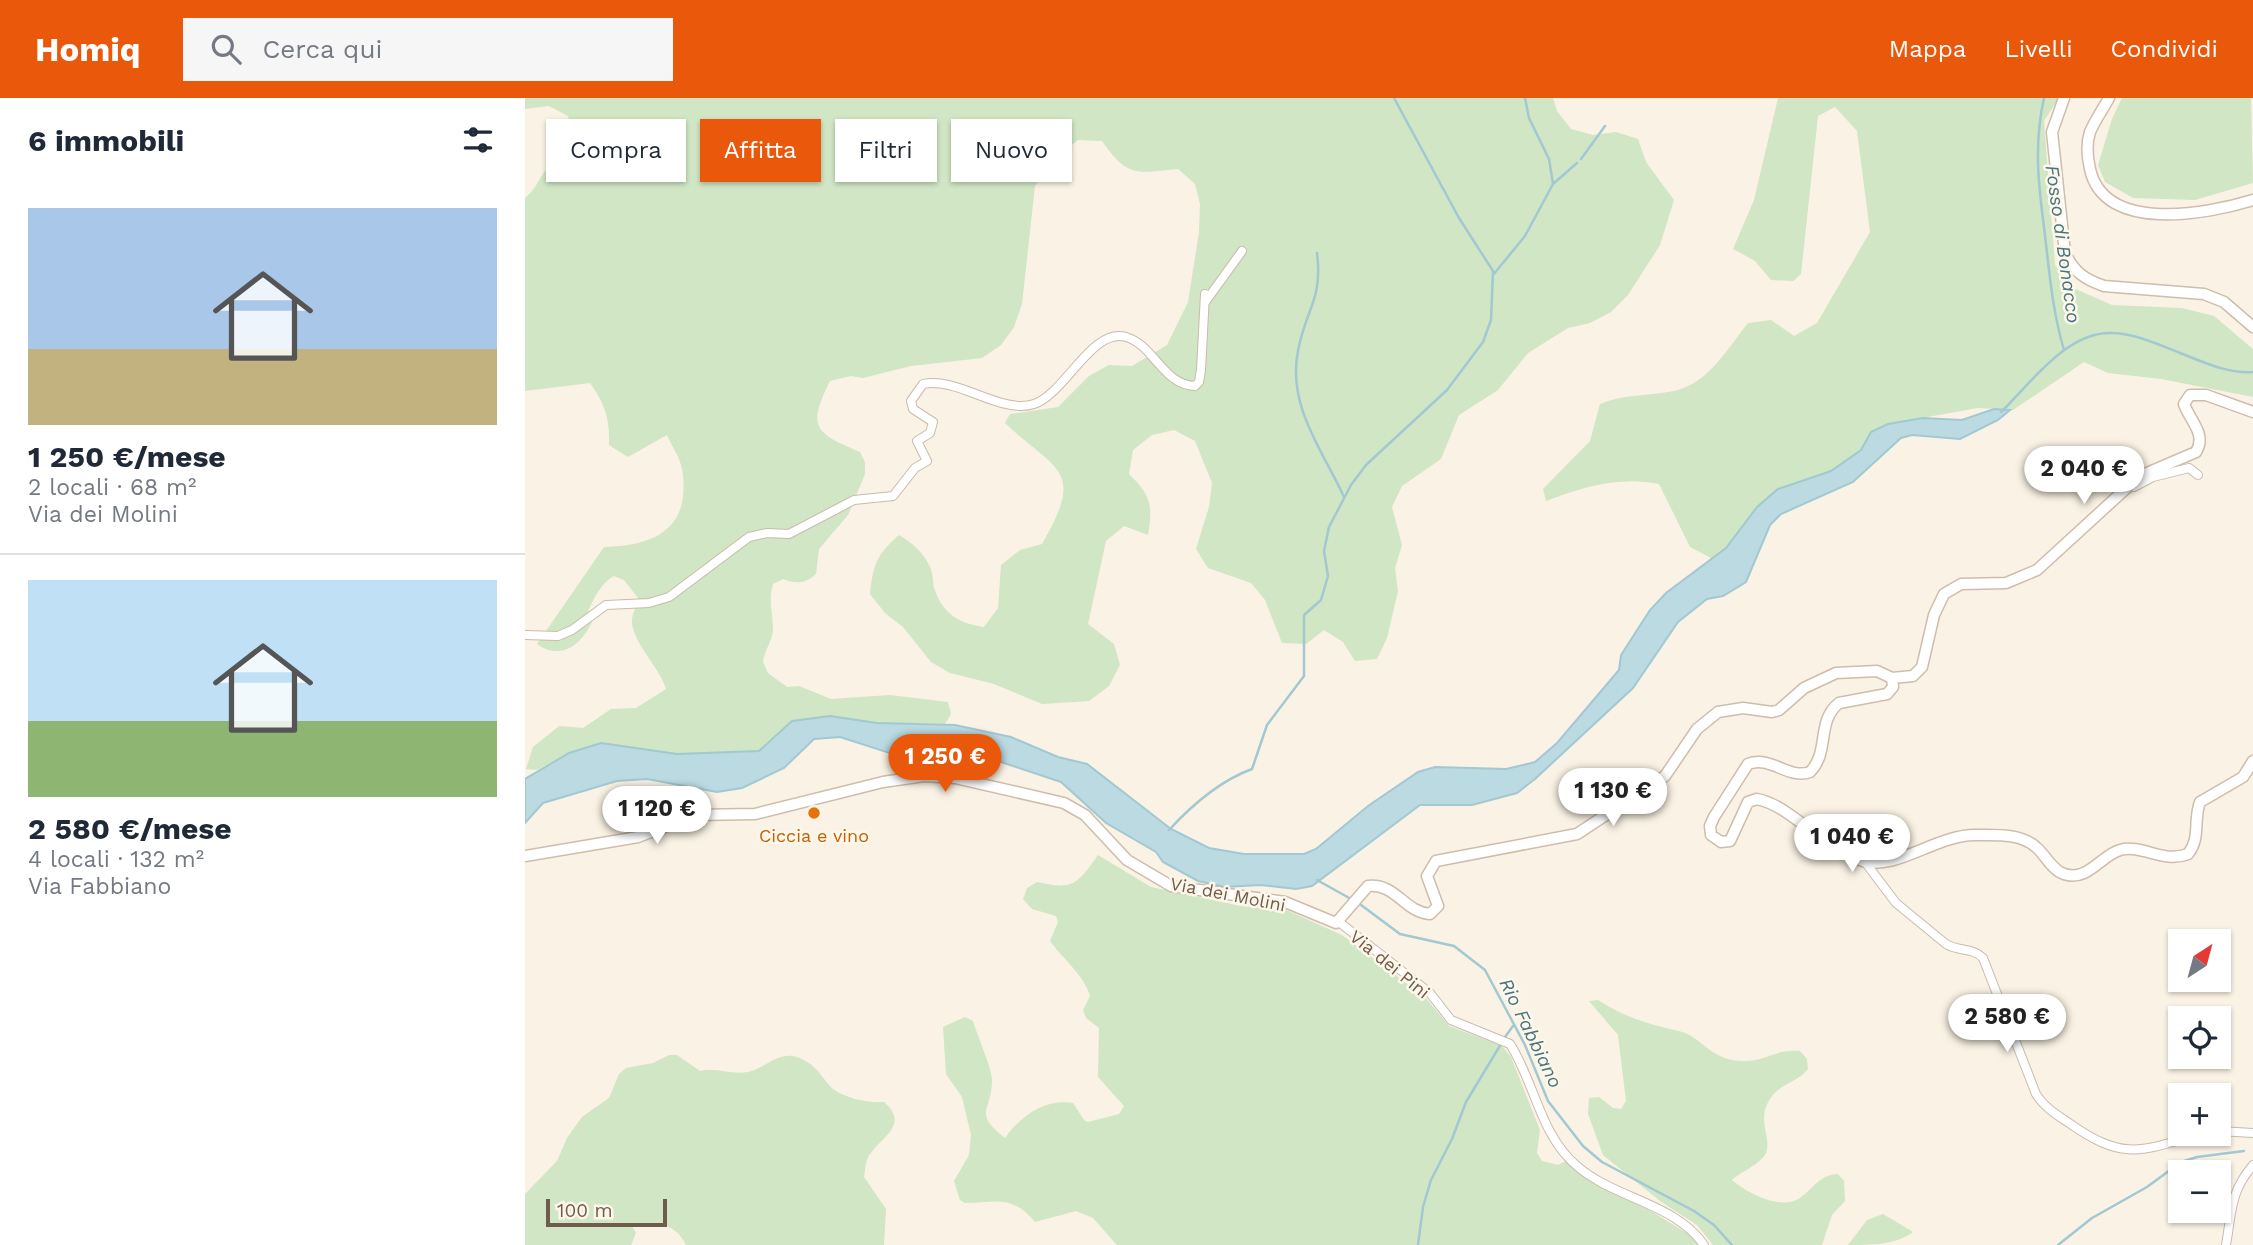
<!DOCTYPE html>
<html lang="it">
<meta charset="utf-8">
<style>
body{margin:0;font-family:"Work Sans",sans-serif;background:#f6f6f7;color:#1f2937;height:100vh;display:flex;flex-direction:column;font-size:26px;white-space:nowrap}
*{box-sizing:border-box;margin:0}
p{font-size:23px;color:#747a83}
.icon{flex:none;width:38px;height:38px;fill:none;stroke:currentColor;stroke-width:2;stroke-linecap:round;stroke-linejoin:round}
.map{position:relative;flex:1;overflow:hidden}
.details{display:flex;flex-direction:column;background:#fff;width:525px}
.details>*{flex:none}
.top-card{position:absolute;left:21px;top:21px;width:665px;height:63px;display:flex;gap:14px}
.needle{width:46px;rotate:36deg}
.controls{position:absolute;left:1643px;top:831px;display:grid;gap:14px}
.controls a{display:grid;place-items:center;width:63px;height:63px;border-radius:0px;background:#fff;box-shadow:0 2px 5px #0004;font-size:35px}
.scale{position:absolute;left:21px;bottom:18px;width:121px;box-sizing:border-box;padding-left:7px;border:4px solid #705b4c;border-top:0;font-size:19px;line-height:24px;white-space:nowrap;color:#705b4c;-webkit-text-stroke:5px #fdf7ea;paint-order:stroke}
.price{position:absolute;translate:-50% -60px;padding:0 16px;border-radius:24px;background:#fff;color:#222;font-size:23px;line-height:46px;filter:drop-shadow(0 2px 4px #0008)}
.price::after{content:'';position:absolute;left:50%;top:42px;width:21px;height:16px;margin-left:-10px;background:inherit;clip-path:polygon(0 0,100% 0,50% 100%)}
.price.selected{background:#ea580c;color:#fff}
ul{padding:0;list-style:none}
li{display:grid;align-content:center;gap:14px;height:371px;padding:0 28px}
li+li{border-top:2px solid #e0e1e3}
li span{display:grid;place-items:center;height:217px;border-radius:0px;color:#555}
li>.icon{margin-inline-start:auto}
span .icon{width:126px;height:126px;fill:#fffc;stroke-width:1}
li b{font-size:30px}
h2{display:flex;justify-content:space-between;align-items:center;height:84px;padding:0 28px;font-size:30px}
.tag{padding:0 24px;border-radius:0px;background:#fff;box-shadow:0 2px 5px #0004;font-size:24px;line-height:63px}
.tag.selected{background:#ea580c;color:#fff}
header{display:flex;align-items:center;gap:42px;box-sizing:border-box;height:98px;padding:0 35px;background:#ea580c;color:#fff}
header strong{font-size:33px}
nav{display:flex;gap:38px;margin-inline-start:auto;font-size:24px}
.search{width:490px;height:63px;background:#f6f6f7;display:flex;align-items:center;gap:18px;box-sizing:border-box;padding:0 24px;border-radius:0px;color:#747a83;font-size:26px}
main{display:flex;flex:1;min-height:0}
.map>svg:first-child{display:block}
</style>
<header>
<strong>Homiq</strong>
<div class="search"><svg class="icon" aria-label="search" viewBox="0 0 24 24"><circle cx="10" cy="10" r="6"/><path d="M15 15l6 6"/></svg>Cerca qui</div>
<nav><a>Mappa</a><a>Livelli</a><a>Condividi</a></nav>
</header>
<main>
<section class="details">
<h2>6 immobili<svg class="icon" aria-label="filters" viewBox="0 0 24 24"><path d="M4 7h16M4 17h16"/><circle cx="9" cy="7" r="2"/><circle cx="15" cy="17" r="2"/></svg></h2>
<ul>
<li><span style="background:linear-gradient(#a9c7e8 65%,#c2b280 0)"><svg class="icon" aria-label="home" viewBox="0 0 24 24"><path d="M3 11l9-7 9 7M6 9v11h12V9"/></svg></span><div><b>1 250 €/mese</b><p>2 locali · 68 m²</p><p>Via dei Molini</p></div></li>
<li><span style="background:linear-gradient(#bfe0f5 65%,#8fb573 0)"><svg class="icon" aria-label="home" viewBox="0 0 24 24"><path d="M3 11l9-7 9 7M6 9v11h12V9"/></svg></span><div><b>2 580 €/mese</b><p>4 locali · 132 m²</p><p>Via Fabbiano</p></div></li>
</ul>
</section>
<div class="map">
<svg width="1728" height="1147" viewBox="0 0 1728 1147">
<rect width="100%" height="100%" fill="#faf2e4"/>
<!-- green -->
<path fill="#d0e6c4" d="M0,0H1028L1032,13L1046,31L1068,37L1091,34L1113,41L1121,64L1149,102L1135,147L1103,197L1086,214L1065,225L1043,230L1003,255L973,292L934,317L916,361L877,388L867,409L877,447L870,470L873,493L862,540L852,561L830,563L818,544L799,532L781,546L757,545L740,502L726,485L683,470L671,451L684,409L687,385L670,343L649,332L627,337L608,352L604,376C626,397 628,408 623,437L599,428L581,443L563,526L589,546L595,567L584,588L564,603L517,606L469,586L425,575L406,564L378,529L360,515L345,496C348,467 352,456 374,437C387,445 397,453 404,467C409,475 407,485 410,493C419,517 436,526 459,529L473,510L476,467L495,452L517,446C561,370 532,374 480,325L485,316L533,309L564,278L584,267L607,268L642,247L663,204L674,134L675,106L670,86L653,71C611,75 603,80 577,43L553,42L533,58L510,88L497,206L489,229L476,247L457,260L386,268L338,280L326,278L305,283C282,329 289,335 335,354L340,364V376L323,417L294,451L291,476C280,486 272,486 258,481L248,486C243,503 248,515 248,531C248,543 239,552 238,564L243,575L262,589L274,588L306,601L365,597L423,604L426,616L420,626L352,625L305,618L267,623L234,653L152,656L76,645L44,655L12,672L1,671L8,649L34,628L58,630L86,611L111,610L141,591C136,571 105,542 107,521C108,514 112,507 113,500L99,482L89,478C77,484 69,500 63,513L67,524C56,547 36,563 12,546L79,449C114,448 153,440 158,399C159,389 159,376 156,367C153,356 146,347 142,337L103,359L84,347C85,321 80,306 65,285L0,293V100C11,92 13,81 21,72C31,61 40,53 49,41L43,18L24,8L0,11Z
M1253,0H1534L1519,23L1530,167L1546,189L1587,207L1657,210L1689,218L1728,251V299L1636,281L1583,275L1559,264L1488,312L1453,310L1363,326L1346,334L1336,352L1306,373L1253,391L1232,409L1201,450L1188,461L1165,449L1134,386C1093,378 1059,389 1021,403L1018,391L1065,343L1075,306C1098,296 1125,298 1149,293C1183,286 1203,250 1223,225L1246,222L1269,238L1292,225L1345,134L1332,33L1310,9L1293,18L1276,176L1268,183L1246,182L1230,163L1208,151L1229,102Z
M1597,0H1726L1728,85L1670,102L1608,100L1580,84L1573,67L1587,21Z
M573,757L626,789L716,808L759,811L817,837L901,900L924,928L977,948L986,959L1015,1032L1012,1055L1017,1063L1033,1067L1041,1063L1074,1088L1126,1113L1170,1140L1174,1147H592L568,1120L551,1113L510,1124C488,1097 471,1104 440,1105L435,1102L429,1083L444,1057L446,1037L437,999L421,976L418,929L440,919L448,923C452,937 467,970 467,982C467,1014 447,1014 480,1040C495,1019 519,1000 548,1005L559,1022L563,1024L594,1016L599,1008L573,979L574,930L561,920L558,912L565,898C559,877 538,861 525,843L533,824L531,818L507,811L498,801L502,790L512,784C548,792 552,787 573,757Z
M1073,902C1100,920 1124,926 1154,933C1177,938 1186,965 1222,963C1244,962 1250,951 1275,953L1282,961L1283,971C1272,985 1255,985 1245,1001C1231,1022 1247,1039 1241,1055C1235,1067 1216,1073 1207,1082C1222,1095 1256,1113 1275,1100C1289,1090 1294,1077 1313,1076L1319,1083L1320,1103L1307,1117L1297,1147H1188L1172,1127L1135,1103L1078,1057L1063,1016L1064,1000L1074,999L1088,1010L1096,1011L1101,1003L1093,937L1064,903Z
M144,957H152L175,973C191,969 206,977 223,974C244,969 257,947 282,964C293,970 299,983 308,991C322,1001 343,1005 359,1004C388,1029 349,1042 342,1062C340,1067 340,1074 339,1079L361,1111L359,1147H161C151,1125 128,1122 107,1128L111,1135L106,1147H0V1096L32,1063L42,1040L57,1019L84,1000L94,976L101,970L128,965Z
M1358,1116L1388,1134C1371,1147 1345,1147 1323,1147L1342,1122Z"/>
<!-- water -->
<path fill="#bbdae1" stroke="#a2c8d2" stroke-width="2" d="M1469,311L1485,312L1473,322L1435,341L1387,337L1376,340L1328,384L1256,416L1245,427L1221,484L1198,498L1182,501L1153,524L1108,590L1010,681L992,695L947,707H895L787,788L771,791L735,787L700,789L673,783L638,764L631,754L581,725L536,684L476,664L432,653L371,657L315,639L289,641L259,670L217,690L192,694L122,681L92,683L18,705L0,725V681L44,655L76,645L152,656L234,653L267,623L305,618L352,625L430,627L486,639L533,659L562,666L646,731L684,750L719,756H779L791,751L843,708L893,674L910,669L981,671L1010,664L1032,645L1094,572L1096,557L1125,512L1141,495L1201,450L1232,409L1253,391L1306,373L1336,352L1346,334L1363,326L1398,320L1437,322Z"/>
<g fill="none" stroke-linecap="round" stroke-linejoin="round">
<!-- stream -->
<path stroke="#a2c8d2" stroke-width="2.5" d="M1519,0C1509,45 1513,84 1519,129C1524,170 1527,212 1539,252
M1056,61L1080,28
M1028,86L1052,65
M792,155C798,203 780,212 773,253C762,308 798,353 819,399
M968,177L1000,138L1028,86L1024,61L1004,20L1000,0
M1476,314C1506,285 1543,232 1588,235C1611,236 1635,247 1655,255C1678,264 1703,276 1728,274
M644,732C667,707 694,683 727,671L742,627L779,578V517L796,502L803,478L799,453L804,429L826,387L841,367L922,292L958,244L966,222L968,173L934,120L869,0
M792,782L826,801
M832,804L875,836L929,848L960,872L1000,947L1023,1003L1058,1048L1077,1064L1169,1113L1189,1127L1207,1147
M980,939L988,928
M893,1147L898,1109L906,1082L927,1041L941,1004L976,946
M1533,1147L1567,1120L1622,1089L1656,1064L1672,1059L1719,1053"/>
<defs>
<path id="street" d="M681,203L717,153
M1609,389L1628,379L1664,370L1673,377
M0,537L33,538L47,532L81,507L124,505L144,499L224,439L242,435L264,436L329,402L368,398L390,370L402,363L392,343L405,335L408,324L388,311L386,303L398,286C432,278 476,317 509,306C540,296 567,229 601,239C629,247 638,287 670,288L674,284L676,272L680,196
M1340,764L1371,805L1421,846C1434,854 1447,849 1458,860L1511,996C1519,1009 1532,1017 1544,1025C1598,1063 1615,1054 1674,1036
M814,824L905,895L926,922L985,946C1010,985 1015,1037 1052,1068C1090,1101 1150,1105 1179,1147
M1694,1033L1728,1035
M1701,1147C1707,1113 1705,1094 1728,1067"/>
<path id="secondary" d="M1539,0L1527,34L1540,155C1549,174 1559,181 1579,188L1679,196L1699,204L1728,229
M1584,0C1578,11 1570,22 1565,34C1561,46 1562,58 1565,71C1579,136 1683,116 1728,102
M1367,580L1368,589L1362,596L1314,605C1291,623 1305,654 1285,674C1263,682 1246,657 1223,666L1189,719L1185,728L1186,737L1196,744L1205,743L1223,704L1232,701C1267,708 1298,751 1338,763C1371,773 1413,736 1451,737C1470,737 1497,735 1512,750C1521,758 1527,772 1539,776C1563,784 1575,758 1595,752C1618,746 1638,766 1663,756C1676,740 1668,722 1675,704L1718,679L1728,663
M1367,580L1388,578L1397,569L1409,517L1419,496L1436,486L1481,485L1512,472L1607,385L1622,375L1671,354C1682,336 1665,323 1659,306L1665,297H1681L1728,314
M0,758L113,739L170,717L230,716L358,684L399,678L430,680L539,705L560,717L602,762L646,788L760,804L811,825L843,788C871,785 879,814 905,816L913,808L902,778L911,763L1052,736L1140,678L1172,631L1193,614L1218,610L1247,614L1254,612L1279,590L1311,575L1352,573L1367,580"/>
</defs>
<!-- street casing -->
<use href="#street" stroke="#cabbac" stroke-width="10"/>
<!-- secondary casing -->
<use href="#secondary" stroke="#cfbdac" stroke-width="13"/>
<!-- street -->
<use href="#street" stroke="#fff" stroke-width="8"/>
<!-- secondary -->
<use href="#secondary" stroke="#fff" stroke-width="10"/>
</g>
<!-- markers -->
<circle fill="#e8710a" stroke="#fdf7ea" stroke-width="2.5" cx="289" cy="715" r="7"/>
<g text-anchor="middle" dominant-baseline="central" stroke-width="5" stroke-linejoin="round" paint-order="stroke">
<!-- food labels -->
<g font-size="18" fill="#c56008" stroke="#fdf7ea">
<text x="289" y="737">Ciccia e vino</text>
</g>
<!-- street labels -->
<g font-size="18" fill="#705b4c" stroke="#fdf7ea">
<text transform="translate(703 796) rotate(11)">Via dei Molini</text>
<text transform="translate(865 866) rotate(39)">Via dei Pini</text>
</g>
<!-- water labels -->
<g font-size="19" font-style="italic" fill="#487481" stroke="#fdf7ea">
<text transform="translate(1538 146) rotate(82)">Fosso di Bonacco</text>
<text transform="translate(1006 935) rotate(64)">Rio Fabbiano</text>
</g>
</g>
</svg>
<div class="controls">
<a><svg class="needle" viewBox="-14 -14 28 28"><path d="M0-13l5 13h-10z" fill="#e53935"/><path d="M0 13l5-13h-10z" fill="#747a83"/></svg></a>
<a><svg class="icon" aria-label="locate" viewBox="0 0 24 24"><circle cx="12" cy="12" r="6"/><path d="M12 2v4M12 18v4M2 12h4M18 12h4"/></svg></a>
<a>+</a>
<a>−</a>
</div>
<div class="scale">100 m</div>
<b class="price" style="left:1559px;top:408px">2 040 €</b>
<b class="price selected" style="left:420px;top:696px">1 250 €</b>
<b class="price" style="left:1088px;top:730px">1 130 €</b>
<b class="price" style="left:132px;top:748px">1 120 €</b>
<b class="price" style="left:1327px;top:776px">1 040 €</b>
<b class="price" style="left:1482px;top:956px">2 580 €</b>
<div class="top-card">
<a class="tag">Compra</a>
<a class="tag selected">Affitta</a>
<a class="tag">Filtri</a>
<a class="tag">Nuovo</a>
</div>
</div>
</main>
